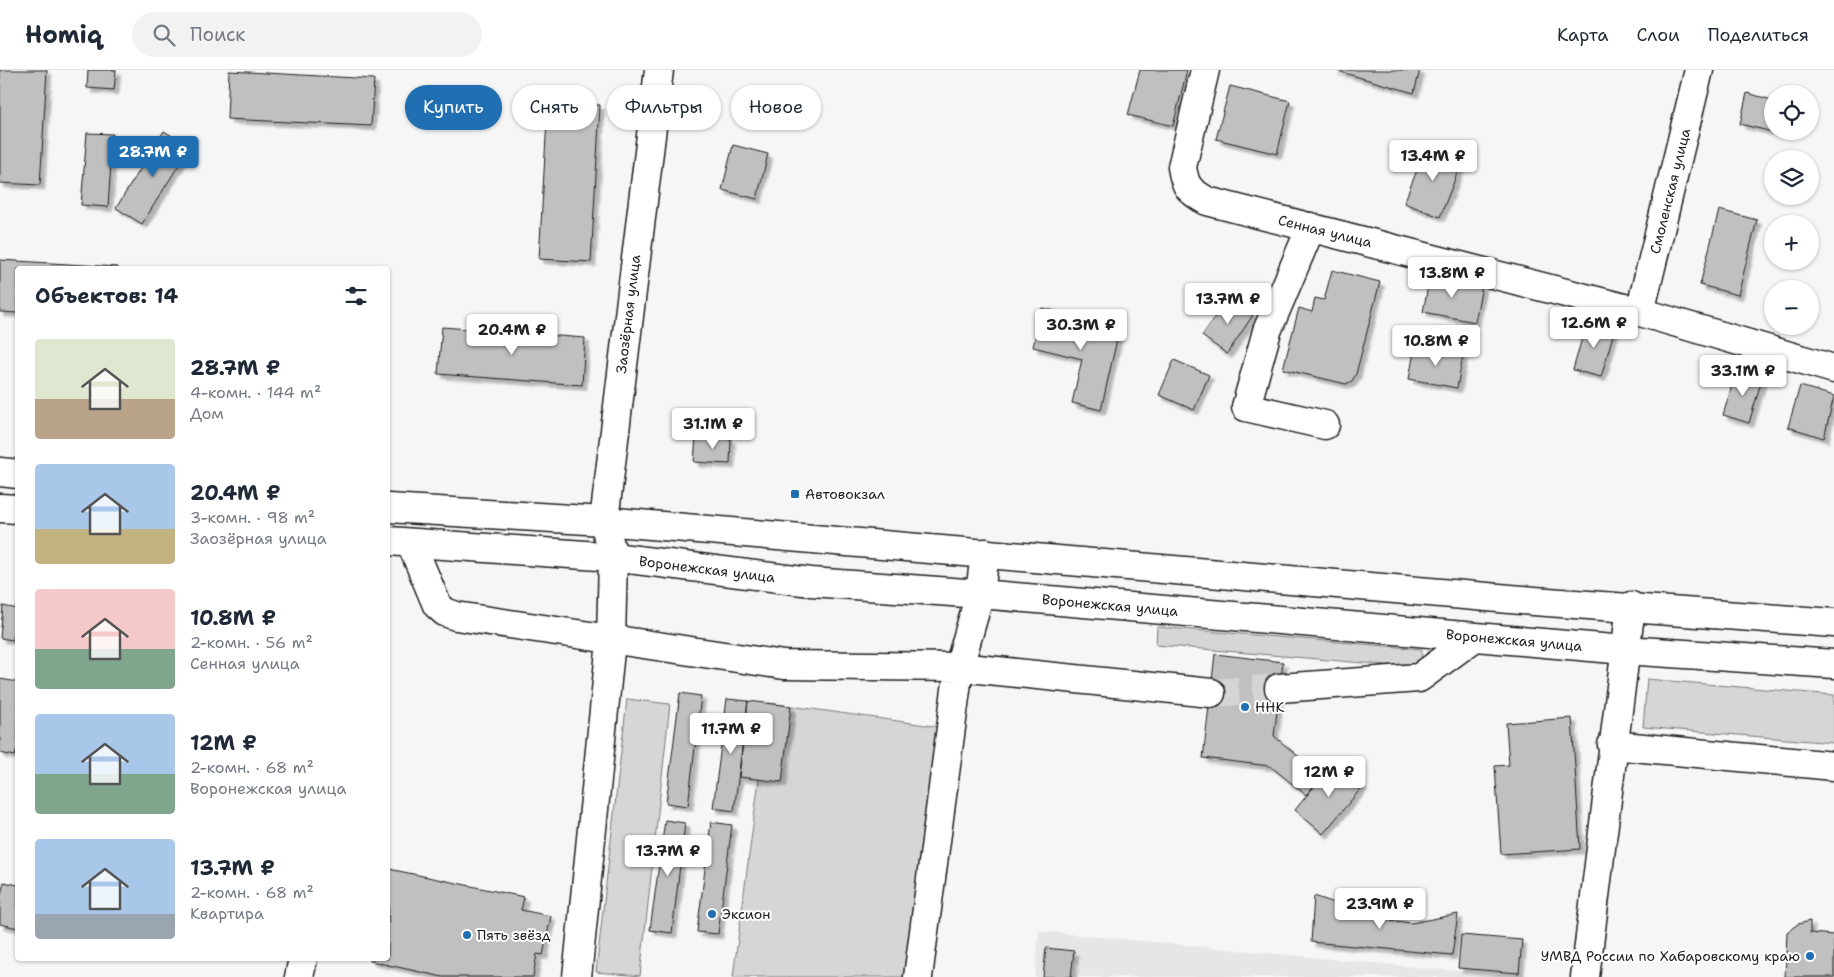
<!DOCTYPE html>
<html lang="ru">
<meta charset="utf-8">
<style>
body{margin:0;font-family:"Shantell Sans",sans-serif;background:#f2f2f3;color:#1f2937;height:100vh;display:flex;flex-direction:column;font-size:19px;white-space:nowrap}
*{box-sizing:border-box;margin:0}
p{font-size:16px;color:#747a83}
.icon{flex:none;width:28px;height:28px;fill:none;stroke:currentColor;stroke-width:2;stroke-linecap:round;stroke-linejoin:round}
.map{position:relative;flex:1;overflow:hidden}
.drawer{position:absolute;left:15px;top:196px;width:375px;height:695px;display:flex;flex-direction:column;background:#fff;border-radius:5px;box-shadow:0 1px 4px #0004}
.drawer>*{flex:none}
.top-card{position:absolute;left:405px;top:15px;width:475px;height:45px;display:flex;gap:10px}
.buttons{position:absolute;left:1764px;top:15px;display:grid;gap:10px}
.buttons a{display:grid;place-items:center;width:55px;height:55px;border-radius:50%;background:#fff;box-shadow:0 1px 4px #0004;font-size:25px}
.price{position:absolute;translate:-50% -42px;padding:0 11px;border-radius:5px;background:#fff;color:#222;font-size:16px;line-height:32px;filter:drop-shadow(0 1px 2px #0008)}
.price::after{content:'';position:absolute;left:50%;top:30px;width:15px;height:11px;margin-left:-8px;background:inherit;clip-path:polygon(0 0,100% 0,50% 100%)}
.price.current{background:#1f6fb2;color:#fff}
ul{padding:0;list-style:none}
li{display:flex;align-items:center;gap:15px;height:125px;padding:0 20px}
li span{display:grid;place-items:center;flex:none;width:140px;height:100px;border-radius:5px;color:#555}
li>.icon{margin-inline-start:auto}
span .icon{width:60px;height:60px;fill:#fffc;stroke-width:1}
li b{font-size:21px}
h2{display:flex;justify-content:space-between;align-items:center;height:60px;padding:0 20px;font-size:21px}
.pill{padding:0 18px;border-radius:22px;background:#fff;box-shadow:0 1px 4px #0004;font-size:18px;line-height:45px}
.pill.current{background:#1f6fb2;color:#fff}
header{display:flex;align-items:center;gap:30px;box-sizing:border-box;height:70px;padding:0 25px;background:#fff;border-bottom:1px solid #e0e1e3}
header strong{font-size:24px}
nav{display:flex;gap:28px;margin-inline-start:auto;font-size:18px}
.search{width:350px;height:45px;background:#f2f2f3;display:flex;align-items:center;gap:12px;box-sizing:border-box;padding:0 18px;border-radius:28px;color:#747a83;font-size:19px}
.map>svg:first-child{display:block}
</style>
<header>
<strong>Homiq</strong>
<div class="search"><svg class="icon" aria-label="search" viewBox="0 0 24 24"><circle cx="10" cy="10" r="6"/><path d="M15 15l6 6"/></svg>Поиск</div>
<nav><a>Карта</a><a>Слои</a><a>Поделиться</a></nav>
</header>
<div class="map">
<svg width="1834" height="907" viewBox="0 0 1834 907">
<defs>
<filter id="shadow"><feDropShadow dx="4.5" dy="4.5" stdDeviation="1" flood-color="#0004"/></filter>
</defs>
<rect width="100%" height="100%" fill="#f6f6f6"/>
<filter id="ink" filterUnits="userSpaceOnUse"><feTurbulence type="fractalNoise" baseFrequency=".02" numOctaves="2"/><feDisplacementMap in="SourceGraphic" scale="10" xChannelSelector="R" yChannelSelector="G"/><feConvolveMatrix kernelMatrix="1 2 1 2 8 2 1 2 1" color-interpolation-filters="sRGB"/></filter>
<g filter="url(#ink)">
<!-- built -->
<path fill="#e6e6e6" d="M1039,861L1518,907H1035Z"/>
<!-- green -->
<path fill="#d6d6d6" stroke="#797979" d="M1157,557L1422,579L1421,598L1156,575Z
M1647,609L1834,625V673L1643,657Z
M627,629L670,634L640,906L596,902Z
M769,633L940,657L907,907H733Z"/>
<!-- building -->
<path fill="#c0c0c0" stroke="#1c1c1c" filter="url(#shadow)" d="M0,0H47L40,115L0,113Z
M88,0H116L114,20L87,18Z
M1140,0H1187L1173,56L1128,45Z
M1334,0H1420L1414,23Z
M229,1L374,9L371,56L227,49Z
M1230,16L1290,31L1277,84L1216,69Z
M1747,23L1772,30V61H1778L1777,63L1740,54Z
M548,32L600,35L591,192L539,189Z
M164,61L190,77L142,154L116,138Z
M87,63L113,64L108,137L81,135Z
M733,75L768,84L757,129L722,120Z
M1426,77L1462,91L1440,147L1404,133Z
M1719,140L1757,150L1738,225L1700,215Z
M0,190L118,197V199H18V243L0,242Z
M1332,200L1380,212L1356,304L1352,311L1346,314L1283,299L1299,238L1312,242L1315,228L1324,230Z
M1430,206L1482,216L1475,252L1423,242Z
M1228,227L1253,245L1227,284L1202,266Z
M1042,238L1120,256L1101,340L1072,333L1082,289L1033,277Z
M1587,250L1615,258L1601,307L1573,300Z
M442,257L585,268L582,315L438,304Z
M1415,276L1463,285L1457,318L1409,309Z
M1174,290L1209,305L1194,340L1159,325Z
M1736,302L1762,309L1749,353L1723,345Z
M1800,316L1834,326L1824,368L1788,357Z
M696,366L731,369L730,394L694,392Z
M3,536L18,539L13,570L0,568Z
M1215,584L1283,592L1274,666L1322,706L1306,725L1270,696L1203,688Z
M0,609L18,612V675L15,686L0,683Z
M680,623L701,626L688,736L666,733Z
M727,629L748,631L734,741L713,738Z
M748,631L791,636L782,712L739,707Z
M1572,648L1580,779L1501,784L1495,696L1509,695L1506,653Z
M1334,692L1363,716L1323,764L1295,740Z
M665,750L685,753L672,863L650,860Z
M711,752L732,755L718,864L697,862Z
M389,799L524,827L521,840L551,846L543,885L537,884L533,907H443L370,891V889H388Z
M4,812L18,815V858L0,854V829Z
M1314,826L1382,849L1411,853L1458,844L1452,885L1311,872Z
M1810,851V863L1834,865V907H1785L1787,862L1798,854Z
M1461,865L1522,870L1519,903L1458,898Z
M1046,878L1074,881L1071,907H1043Z"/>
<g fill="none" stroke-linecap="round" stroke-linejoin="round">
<!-- minor-tunnel -->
<path stroke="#d5d5d5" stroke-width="28" stroke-dasharray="28 14" stroke-linecap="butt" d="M1211,623L1279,618"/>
<defs>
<path id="minor" d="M1205,0L1182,97C1185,117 1189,121 1207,131L1640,242L1834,299
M1311,157L1267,261L1246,337L1325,355
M1640,242L1699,0
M411,473L437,535L445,542L456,546L784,595L959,597L1211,623
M1279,618L1419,608L1475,567
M1612,675L1834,696
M299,907L303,889
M577,907L611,571L613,487L604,451L659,0
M918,907L959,597L980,524L985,483
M1585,907L1631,536"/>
<path id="major" d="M0,402L18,404
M0,438L18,439
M388,438L604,451L1534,531L1834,553
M388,471L613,487L811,512L980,524L1625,580L1834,594"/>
</defs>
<!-- minor casing -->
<use href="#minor" stroke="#1c1c1c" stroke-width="31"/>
<!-- major casing -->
<use href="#major" stroke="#1c1c1c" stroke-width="31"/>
<!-- minor -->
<use href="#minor" stroke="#fff" stroke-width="28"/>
<!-- major -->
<use href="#major" stroke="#fff" stroke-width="28"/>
</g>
</g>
<!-- markers -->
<g fill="#1f6fb2" stroke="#fff" stroke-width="2">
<rect x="790" y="419" width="10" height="10" rx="2.5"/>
<circle cx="1245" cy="637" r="5"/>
<circle cx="712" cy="844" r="5"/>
<circle cx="467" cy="865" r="5"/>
<circle cx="1810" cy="886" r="5"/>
</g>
<g text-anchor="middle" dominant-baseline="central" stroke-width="4" stroke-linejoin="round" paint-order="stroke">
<!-- street labels -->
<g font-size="14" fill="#1c1c1c" stroke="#fff">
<text transform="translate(1670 121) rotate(-76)">Смоленская улица</text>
<text transform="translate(1325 161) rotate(14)">Сенная улица</text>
<text transform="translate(628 244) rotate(-83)">Заозёрная улица</text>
<text transform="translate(707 499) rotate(7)">Воронежская улица</text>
<text transform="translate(1110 535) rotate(5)">Воронежская улица</text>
<text transform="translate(1514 570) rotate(5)">Воронежская улица</text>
</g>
<!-- poi labels -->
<g font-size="14" fill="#1c1c1c" stroke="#fff" text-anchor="start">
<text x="805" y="424">Автовокзал</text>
<text x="1255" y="637">ННК</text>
<text x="722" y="844">Эксион</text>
<text x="477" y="865">Пять звёзд</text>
<text x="1800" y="886" text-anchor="end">УМВД России по Хабаровскому краю</text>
</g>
</g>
</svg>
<div class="buttons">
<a><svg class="icon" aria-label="locate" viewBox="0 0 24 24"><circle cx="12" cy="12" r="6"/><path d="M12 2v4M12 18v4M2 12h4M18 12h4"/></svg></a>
<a><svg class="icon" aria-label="layers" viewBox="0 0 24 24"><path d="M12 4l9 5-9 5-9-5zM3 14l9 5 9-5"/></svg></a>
<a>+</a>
<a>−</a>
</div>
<b class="price current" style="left:153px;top:108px">28.7M ₽</b>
<b class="price" style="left:1433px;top:112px">13.4M ₽</b>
<b class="price" style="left:1452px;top:229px">13.8M ₽</b>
<b class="price" style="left:1228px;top:255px">13.7M ₽</b>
<b class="price" style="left:1594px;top:279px">12.6M ₽</b>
<b class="price" style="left:1081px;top:281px">30.3M ₽</b>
<b class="price" style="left:512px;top:286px">20.4M ₽</b>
<b class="price" style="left:1436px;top:297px">10.8M ₽</b>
<b class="price" style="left:1743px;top:327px">33.1M ₽</b>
<b class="price" style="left:713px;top:380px">31.1M ₽</b>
<b class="price" style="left:731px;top:685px">11.7M ₽</b>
<b class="price" style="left:1329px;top:728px">12M ₽</b>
<b class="price" style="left:668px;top:807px">13.7M ₽</b>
<b class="price" style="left:1380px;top:860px">23.9M ₽</b>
<div class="top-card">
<a class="pill current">Купить</a>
<a class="pill">Снять</a>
<a class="pill">Фильтры</a>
<a class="pill">Новое</a>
</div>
<section class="drawer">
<h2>Объектов: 14<svg class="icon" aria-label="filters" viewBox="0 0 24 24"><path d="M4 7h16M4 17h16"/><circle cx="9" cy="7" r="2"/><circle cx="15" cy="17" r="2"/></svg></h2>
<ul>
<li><span style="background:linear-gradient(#dfe7d0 60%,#b9a48a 0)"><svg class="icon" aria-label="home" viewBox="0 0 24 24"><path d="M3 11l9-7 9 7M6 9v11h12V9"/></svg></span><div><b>28.7M ₽</b><p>4-комн. · 144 m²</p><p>Дом</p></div></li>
<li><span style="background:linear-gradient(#a9c7e8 65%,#c2b280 0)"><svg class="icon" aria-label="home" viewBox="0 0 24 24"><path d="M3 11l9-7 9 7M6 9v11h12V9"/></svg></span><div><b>20.4M ₽</b><p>3-комн. · 98 m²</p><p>Заозёрная улица</p></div></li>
<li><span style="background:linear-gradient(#f6c9c9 60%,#7fa58c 0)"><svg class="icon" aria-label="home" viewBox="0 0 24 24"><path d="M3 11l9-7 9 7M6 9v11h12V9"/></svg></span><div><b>10.8M ₽</b><p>2-комн. · 56 m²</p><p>Сенная улица</p></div></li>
<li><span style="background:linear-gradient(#a9c7e8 60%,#7fa58c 0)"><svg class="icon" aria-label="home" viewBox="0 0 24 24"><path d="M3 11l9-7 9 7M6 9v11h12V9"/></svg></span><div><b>12M ₽</b><p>2-комн. · 68 m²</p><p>Воронежская улица</p></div></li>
<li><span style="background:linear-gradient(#a9c7e8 75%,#9aa5b1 0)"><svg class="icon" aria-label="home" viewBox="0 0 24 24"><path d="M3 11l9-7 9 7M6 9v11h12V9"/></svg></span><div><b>13.7M ₽</b><p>2-комн. · 68 m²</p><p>Квартира</p></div></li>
</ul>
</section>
</div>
